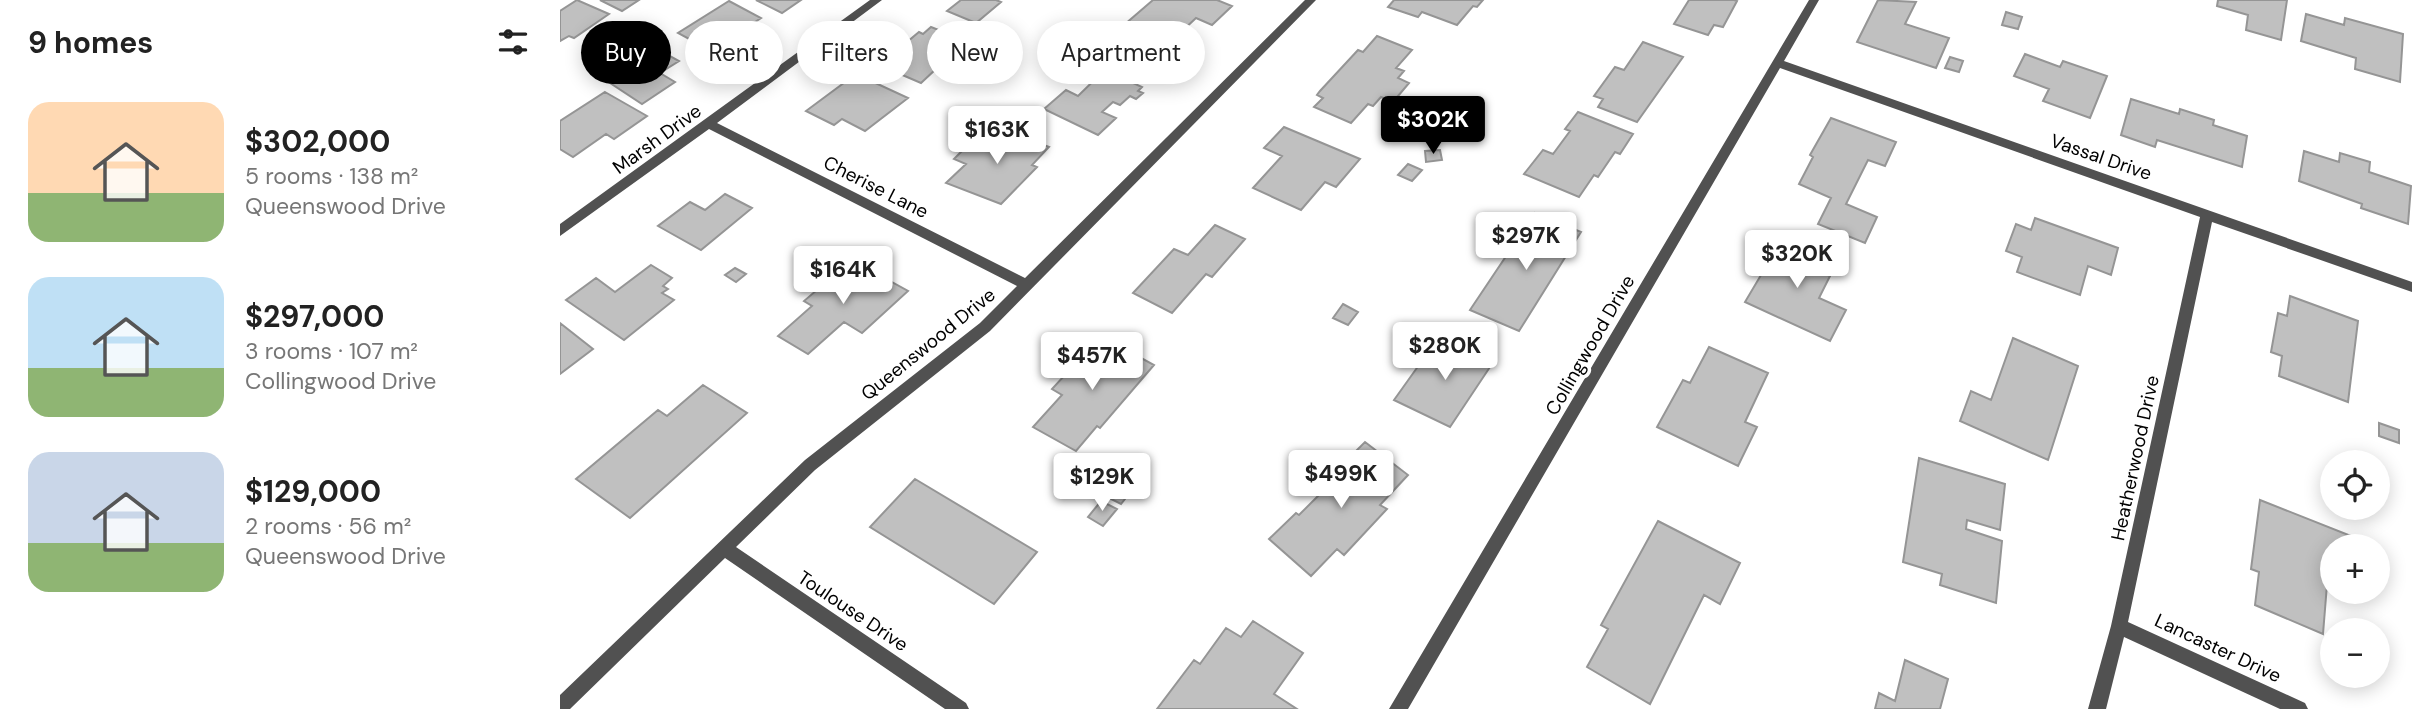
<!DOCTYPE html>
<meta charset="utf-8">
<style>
body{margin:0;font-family:"DM Sans",sans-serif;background:#f2f2f2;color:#222;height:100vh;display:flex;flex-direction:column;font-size:26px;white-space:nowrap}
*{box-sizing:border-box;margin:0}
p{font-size:23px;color:#767676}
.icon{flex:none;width:38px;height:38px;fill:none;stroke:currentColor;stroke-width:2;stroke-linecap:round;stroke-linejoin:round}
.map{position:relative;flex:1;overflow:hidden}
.panel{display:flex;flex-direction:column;background:#fff;width:560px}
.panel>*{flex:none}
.guide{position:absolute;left:21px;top:21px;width:665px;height:63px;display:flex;gap:14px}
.tools{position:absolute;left:1760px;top:450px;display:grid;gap:14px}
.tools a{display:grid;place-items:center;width:70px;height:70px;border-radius:50%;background:#fff;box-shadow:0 4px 18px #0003;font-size:35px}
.price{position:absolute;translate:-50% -60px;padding:0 16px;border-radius:7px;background:#fff;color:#222;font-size:23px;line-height:46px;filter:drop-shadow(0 2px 4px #0008)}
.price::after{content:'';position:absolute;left:50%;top:42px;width:21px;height:16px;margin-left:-10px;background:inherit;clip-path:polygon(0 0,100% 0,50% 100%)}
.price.on{background:#000;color:#fff}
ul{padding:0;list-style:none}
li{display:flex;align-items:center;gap:21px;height:175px;padding:0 28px}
li span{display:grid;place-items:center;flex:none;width:196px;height:140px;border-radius:21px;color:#555}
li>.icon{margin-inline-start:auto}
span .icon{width:84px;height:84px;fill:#fffc;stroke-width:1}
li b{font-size:30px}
h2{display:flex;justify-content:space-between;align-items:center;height:84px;padding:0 28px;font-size:30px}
.chip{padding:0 24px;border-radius:32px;background:#fff;box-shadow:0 4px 18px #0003;font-size:24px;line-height:63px}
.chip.on{background:#000;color:#fff}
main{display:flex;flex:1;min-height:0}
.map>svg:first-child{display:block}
</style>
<main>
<section class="panel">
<h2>9 homes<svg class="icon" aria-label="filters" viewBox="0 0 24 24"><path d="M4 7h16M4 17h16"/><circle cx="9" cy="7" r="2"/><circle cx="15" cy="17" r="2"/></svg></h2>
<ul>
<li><span style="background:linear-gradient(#ffd9b3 65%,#8fb573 0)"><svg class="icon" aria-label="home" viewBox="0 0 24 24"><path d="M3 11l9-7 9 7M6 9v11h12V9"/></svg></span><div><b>$302,000</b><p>5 rooms · 138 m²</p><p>Queenswood Drive</p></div></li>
<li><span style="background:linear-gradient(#bfe0f5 65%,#8fb573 0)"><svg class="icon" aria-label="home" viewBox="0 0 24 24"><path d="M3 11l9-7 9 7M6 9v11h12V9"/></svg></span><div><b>$297,000</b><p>3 rooms · 107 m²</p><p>Collingwood Drive</p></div></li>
<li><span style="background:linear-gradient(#c9d6e8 65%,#8fb573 0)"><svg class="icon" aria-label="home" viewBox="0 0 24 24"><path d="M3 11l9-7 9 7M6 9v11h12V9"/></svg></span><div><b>$129,000</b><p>2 rooms · 56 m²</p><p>Queenswood Drive</p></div></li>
</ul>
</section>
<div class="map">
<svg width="1852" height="709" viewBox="0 0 1852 709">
<rect width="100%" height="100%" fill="#fff"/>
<!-- building -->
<path fill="#c0c0c0" stroke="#959595" stroke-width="2" d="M17,0L49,14L14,38L9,36L0,41V11Z
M40,0H79L62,11Z
M196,0H241L222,13Z
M401,0H436L441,2L416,23L387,11Z
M593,0H657L672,6L652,25L636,18L602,50L557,31Z
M834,0H923L917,7L913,6L897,25L862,12L858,17L828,7Z
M1129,0H1174L1177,1L1163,27L1154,25L1148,35L1114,24Z
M1318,0L1356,2L1345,24L1389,38L1376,68L1297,42Z
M1658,0H1727L1721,40L1686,30L1688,15L1657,6Z
M169,1L201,18L177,34L191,42L166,59L118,33Z
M1446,12L1462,17L1458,29L1442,25Z
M1746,14L1784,25L1785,18L1843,34L1840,82L1795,69L1796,58L1741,41Z
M371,27L409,42L379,70L376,69L361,83L312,62L334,44L341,47L359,32L363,34Z
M817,36L852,50L836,68L844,71L838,78L849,83L833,102L821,97L813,106L808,104L791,123L754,107L763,98L757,95L760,91L798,50L803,52Z
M1083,42L1123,57L1077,122L1038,107L1043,99L1034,96L1055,67L1064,70Z
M90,45L119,61L100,73L115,82L82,104L41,77Z
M561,54L590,67L573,83L582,87L578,91L583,93L576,99L570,96L560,105L553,102L542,112L556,118L538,135L484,109L506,90L518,96Z
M1465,54L1500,67L1503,61L1547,76L1530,118L1483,101L1489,89L1454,76Z
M1390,57L1403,61L1399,72L1385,68Z
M296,74L348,98L305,131L282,119L274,125L246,111Z
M45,92L87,116L54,139L46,134L13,157L0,149V121Z
M1571,99L1619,114L1620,109L1654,120L1653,125L1687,136L1682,167L1597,140L1595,147L1561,135Z
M1018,112L1073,134L1060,154L1055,152L1038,177L1034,175L1019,197L964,174L983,150L993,154L1010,131L1005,129Z
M1271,118L1336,142L1325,166L1308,160L1286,204L1317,217L1305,243L1258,224L1271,198L1239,184L1253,157L1250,155Z
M724,127L800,159L776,187L765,182L741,210L693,188L722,156L704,148Z
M445,130L489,147L472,165L477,167L441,204L386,183L406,164L394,159L410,143L422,147L428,141L432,142Z
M880,150L882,160L866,162L865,151Z
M1744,151L1779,162L1780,153L1810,162L1809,172L1851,186L1848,224L1801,208L1802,204L1739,181Z
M848,164L862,170L852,181L838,175Z
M165,194L192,208L141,250L98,226L130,202L145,210Z
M975,213L1021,232L959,331L910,310Z
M1475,218L1558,248L1551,275L1528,266L1520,295L1457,272L1462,257L1446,251L1456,224L1471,230Z
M655,225L685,239L652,277L646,274L612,313L573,293L614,249L628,255Z
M1223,238L1268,257L1260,272L1270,276L1259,298L1286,310L1270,341L1185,302Z
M292,260L348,291L302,333L284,322L248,354L218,336L252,306L244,301Z
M91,265L112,278L103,286L108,289L102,293L114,300L64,340L6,300L36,278L55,292Z
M175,268L186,274L176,282L165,275Z
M1730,296L1798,321L1788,402L1719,376L1722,356L1711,352L1718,313L1727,316Z
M783,304L798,312L788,325L773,318Z
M0,323L33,349L0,374Z
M541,336L594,365L540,428L537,426L516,451L473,427L502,395L492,389Z
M885,338L934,361L890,427L834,400L869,351L874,354Z
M1453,338L1518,366L1488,460L1400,421L1411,391L1431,400Z
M1149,347L1208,373L1185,422L1197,427L1178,466L1097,427L1123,380L1130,383Z
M143,385L187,413L70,518L16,479L98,410L107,416Z
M1819,423L1839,430V443L1819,436Z
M805,442L848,475L820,505L827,509L784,555L777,549L751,576L709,539L736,513L739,515L780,474L776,471Z
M1359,458L1445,484L1440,530L1407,520L1406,529L1442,541L1436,603L1380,585L1382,574L1343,562Z
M355,479L477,552L434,604L310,527Z
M556,482L572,490L561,504L545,496Z
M1700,500L1801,540V546H1773V573L1768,572L1763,634L1695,605L1699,572L1691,569Z
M541,501L557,509L543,526L528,517Z
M1098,521L1180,563L1160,604L1144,595L1090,704L1027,667L1048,629L1041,625Z
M693,621L743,653L714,694L737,709H597L634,660L640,664L666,628L681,637Z
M1345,660L1388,679L1380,709H1315L1319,693L1335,701Z"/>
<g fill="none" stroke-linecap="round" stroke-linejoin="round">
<!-- minor -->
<path fill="#515151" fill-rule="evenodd" d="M310,0H322L157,123L465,278L745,0H756L430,331L255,470L176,547L406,703L409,709H385L165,558L10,709H0V695L245,460L420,323L457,286L149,129L0,236V224Z
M1249,0H1259L1224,61L1852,282V292L1652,222L1568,622L1745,703L1748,709H1720L1564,637L1546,709H1528L1551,626L1640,217L1220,68L848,709H829Z"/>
</g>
<g text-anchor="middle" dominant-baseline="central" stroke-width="7" stroke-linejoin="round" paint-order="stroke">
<!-- street labels -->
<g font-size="19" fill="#000" stroke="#fff">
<text transform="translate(97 139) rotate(-36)">Marsh Drive</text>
<text transform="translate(1541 157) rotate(19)">Vassal Drive</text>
<text transform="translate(316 187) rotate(27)">Cherise Lane</text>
<text transform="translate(368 344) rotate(-39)">Queenswood Drive</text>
<text transform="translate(1030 345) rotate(-60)">Collingwood Drive</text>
<text transform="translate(1575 458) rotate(-78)">Heatherwood Drive</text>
<text transform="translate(293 611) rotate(34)">Toulouse Drive</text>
<text transform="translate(1658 648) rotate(25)">Lancaster Drive</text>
</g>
</g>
</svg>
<div class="tools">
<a><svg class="icon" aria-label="locate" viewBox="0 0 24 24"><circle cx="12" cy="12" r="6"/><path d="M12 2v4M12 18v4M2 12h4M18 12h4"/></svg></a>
<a>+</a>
<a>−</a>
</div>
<b class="price on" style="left:873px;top:156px">$302K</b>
<b class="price" style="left:437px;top:166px">$163K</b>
<b class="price" style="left:966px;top:272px">$297K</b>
<b class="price" style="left:1237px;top:290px">$320K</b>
<b class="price" style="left:283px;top:306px">$164K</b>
<b class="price" style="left:885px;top:382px">$280K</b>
<b class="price" style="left:532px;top:392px">$457K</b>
<b class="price" style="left:781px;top:510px">$499K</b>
<b class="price" style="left:542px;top:513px">$129K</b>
<div class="guide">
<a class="chip on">Buy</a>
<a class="chip">Rent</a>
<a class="chip">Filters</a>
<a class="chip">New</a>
<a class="chip">Apartment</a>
</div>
</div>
</main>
